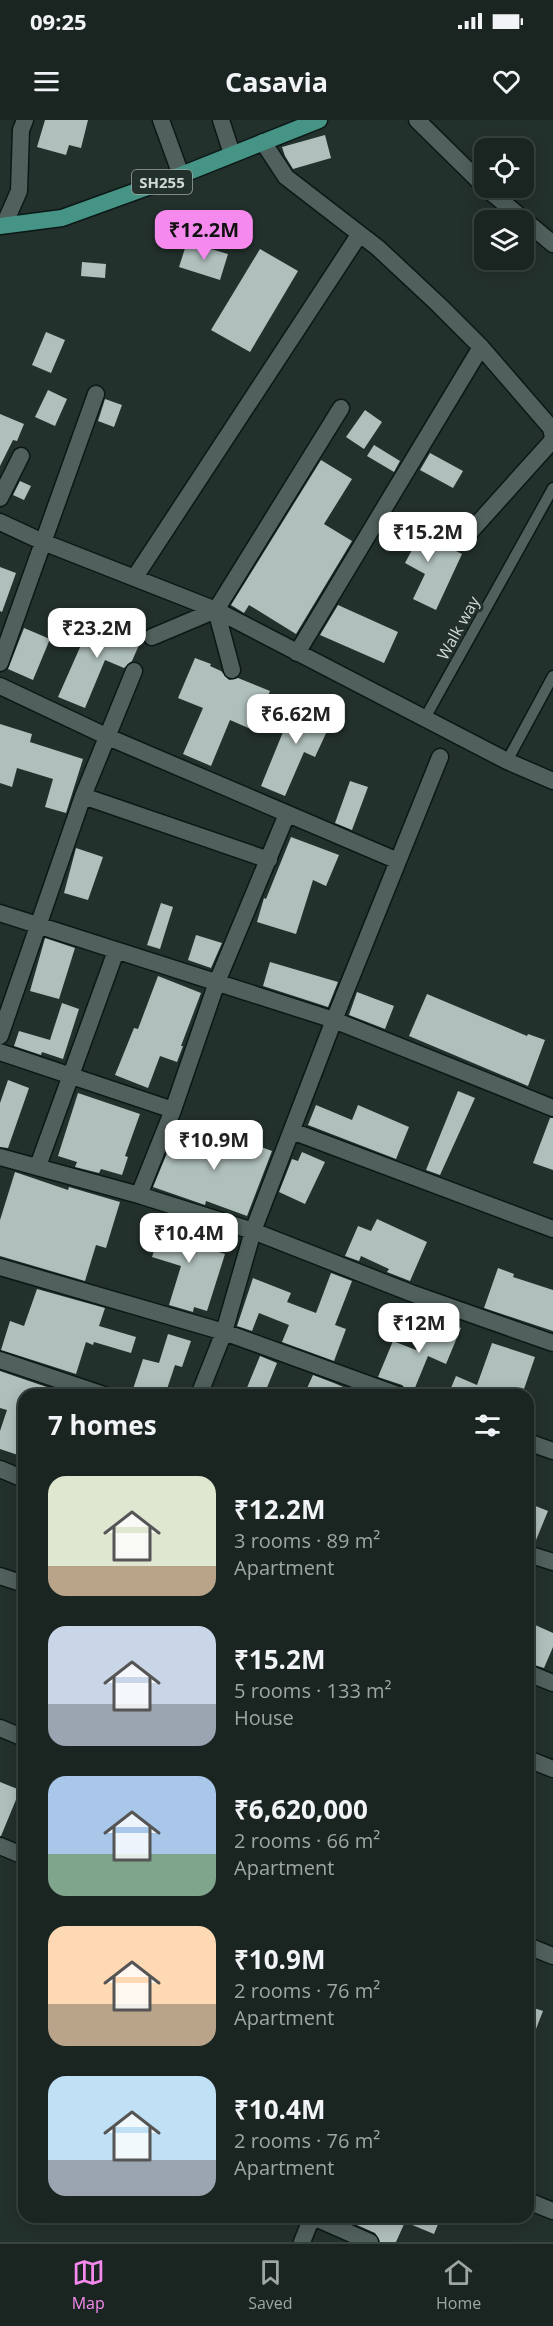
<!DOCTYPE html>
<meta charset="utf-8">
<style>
body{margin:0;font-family:"Open Sans",sans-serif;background:#232d2a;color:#f1f3f6;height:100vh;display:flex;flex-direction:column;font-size:22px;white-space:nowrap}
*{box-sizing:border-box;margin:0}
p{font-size:20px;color:#9fa5a5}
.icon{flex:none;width:33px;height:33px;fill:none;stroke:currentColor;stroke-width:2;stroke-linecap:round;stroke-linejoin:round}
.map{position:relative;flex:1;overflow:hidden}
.side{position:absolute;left:18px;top:1269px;width:516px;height:834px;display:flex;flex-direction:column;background:#1a2522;border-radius:18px;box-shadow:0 3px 15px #0003,0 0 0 2px #384240}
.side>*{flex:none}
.controls{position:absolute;left:474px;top:18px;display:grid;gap:12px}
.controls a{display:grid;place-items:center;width:60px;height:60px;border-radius:12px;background:#1a2522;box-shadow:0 3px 15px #0003,0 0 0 2px #384240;font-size:30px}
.price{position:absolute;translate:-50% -51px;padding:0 14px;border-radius:12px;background:#fff;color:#222;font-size:20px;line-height:39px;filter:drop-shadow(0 2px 3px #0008)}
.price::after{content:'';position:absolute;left:50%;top:36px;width:18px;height:14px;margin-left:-9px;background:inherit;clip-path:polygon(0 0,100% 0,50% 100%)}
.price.on{background:#f589ee;color:#111}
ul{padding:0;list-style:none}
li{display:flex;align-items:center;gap:18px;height:150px;padding:0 30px}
li span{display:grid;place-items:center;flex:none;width:168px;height:120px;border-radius:18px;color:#555}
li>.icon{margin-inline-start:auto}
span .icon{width:72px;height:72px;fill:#fffc;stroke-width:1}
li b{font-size:26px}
h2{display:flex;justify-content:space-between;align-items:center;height:72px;padding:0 30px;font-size:26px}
.status{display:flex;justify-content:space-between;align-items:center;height:42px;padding:0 30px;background:#1a2522;direction:ltr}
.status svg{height:16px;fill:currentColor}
header{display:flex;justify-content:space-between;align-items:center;height:78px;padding:0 30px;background:#1a2522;font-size:27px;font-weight:700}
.tab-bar{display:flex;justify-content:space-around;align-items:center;height:84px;border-top:2px solid #384240;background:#1a2522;font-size:16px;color:#9fa5a5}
.tab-bar a{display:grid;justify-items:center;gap:3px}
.tab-bar .on{color:#f589ee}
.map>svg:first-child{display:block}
</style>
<div class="status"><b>09:25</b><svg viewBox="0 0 49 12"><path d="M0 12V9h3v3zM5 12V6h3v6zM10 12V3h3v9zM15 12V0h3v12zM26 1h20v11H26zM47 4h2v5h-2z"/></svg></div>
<header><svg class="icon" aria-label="menu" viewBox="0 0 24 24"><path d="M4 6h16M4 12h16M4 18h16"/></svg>Casavia<svg class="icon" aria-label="heart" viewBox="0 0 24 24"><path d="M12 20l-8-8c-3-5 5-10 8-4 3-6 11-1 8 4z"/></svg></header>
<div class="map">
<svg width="553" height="2122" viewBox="0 0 553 2122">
<rect width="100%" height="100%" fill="#23312d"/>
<!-- building -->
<path fill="#afbfbb" d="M45,0H88L81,28L69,25L66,35L37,27Z
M325,15L331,38L293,49L285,36L282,27Z
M187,122L228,134L220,160L179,147Z
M260,129L298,151L250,232L211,210Z
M82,142L106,144L105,158L81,156Z
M46,212L65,220L51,253L32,245Z
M48,270L67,279L55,306L35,297Z
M105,279L122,285L114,307L98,301Z
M365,290L382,302L364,329L346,317Z
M0,294L24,304L17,321L13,320L0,346Z
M374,325L400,341L394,352L367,336Z
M430,333L463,351L453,368L420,350Z
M321,340L352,359L324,404L352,421L296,514L249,485L244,493L231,485Z
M20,361L31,366L24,380L13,375Z
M389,400L420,416L421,414L462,434L436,490L413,479L425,454L405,443L413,428L383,411Z
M0,447L16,453L2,492L0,491Z
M338,485L398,512L384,543L320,515Z
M93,498L142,518L132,541L124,548L105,540L85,588L58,577Z
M24,508L50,519L33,560L8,549Z
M195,538L211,544L210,546L221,551L229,560L238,558L270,571L253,610L230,600L211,646L183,634L203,588L178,578Z
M296,580L334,596L315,637L304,632L285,676L261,666Z
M0,604L32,614L30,622L83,639L66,693L45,687L53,659L17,648L12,667L0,663Z
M350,661L368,667L352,710L335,703Z
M291,717L339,735L326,766L313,760L296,814L257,802L264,778L266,779Z
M76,728L103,737L88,780L64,773Z
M161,783L173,787L160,829L147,825Z
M196,815L222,823L211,848L188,840Z
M45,818L75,828L59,879L30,871Z
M270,842L338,862L328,887L263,866Z
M158,856L201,873L181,926H183L177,942L160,936L148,968L115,955L134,908L138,909Z
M357,872L394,886L385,909L349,895Z
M427,874L527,916L528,914L545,920L528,966L409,916Z
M62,883L79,889L63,939L42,932L41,935L14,926L19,911L50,920Z
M8,960L29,968L8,1028L0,1027V983Z
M458,971L475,978L440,1055L426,1050Z
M78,973L140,994L125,1036L128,1037L122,1055L101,1049L99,1053L75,1047L77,1042L58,1036Z
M316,985L352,1000L358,985L409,1007L396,1039L308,1005Z
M550,998H553V1050L533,1043Z
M177,1009L220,1025L224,1013L272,1031L247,1096L206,1081L205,1085L153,1067Z
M302,1032L325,1042L305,1084L279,1072L292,1039L298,1041Z
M15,1052L68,1070L69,1067L120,1082L106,1128L96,1125L85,1161L0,1136V1100Z
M166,1094L199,1105L193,1124L225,1134L207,1191L194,1187L193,1192L169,1185L181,1146L152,1137Z
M377,1099L427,1122L410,1161L387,1152L389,1149L361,1136L359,1141L345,1136L358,1106L371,1111Z
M498,1148L514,1154L513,1157L553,1170V1211L484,1188Z
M331,1153L352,1161L335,1205L346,1209L334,1241L282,1222L289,1205L259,1193L252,1211L237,1206L253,1158L291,1173L287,1182L316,1193Z
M37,1169L105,1188L99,1206L136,1217L131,1233L94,1222L93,1225L86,1222L76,1254L1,1230L10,1201L24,1206Z
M431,1196L461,1208L446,1244L428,1236L412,1275H408L406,1269L402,1265L378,1257L393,1221L416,1230Z
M168,1214L191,1221L182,1247L175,1245L165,1275H131L143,1239L159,1243Z
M492,1223L535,1237L522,1275H448L456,1256L477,1265Z
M260,1236L277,1243L264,1275H244Z
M0,1251L70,1275H24V1337L0,1329V1311L7,1290L0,1288Z
M313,1255L334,1263L362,1275H304Z
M528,1383L548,1391L534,1425L528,1424Z
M533,1504L553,1513V1527L544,1548L528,1543V1516Z
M0,1662L20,1670L1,1716H0Z
M528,1886L543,1891L529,1927H528Z
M339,2097H441L434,2114L405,2102L396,2122H380L375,2113Z"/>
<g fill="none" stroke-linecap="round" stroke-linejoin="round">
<defs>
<path id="service" d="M425,598L553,368
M507,641L553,556"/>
<path id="minor" d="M161,0L181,55
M221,0L232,34
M417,0L484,66
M263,22L286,57L378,128L439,185L481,227L551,308L553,317L551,322L462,421
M486,68L553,124
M4,105L19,71L21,10L25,0
M0,378L21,336
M0,402L43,422L216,490L507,641L553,661
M135,457L359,115
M216,490L341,288
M152,517L216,490L232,550
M297,533L481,227
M0,543L96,274
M0,566L108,617L398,741
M83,676L269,740
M0,793L334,900L553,988
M0,916L83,676L134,551
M0,932L173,990
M292,1011L553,1109
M0,1037L139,1075L253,1111L411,1173L553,1223
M38,1046L116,831
M139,1075L173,990L217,862L287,694
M0,1147L224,1212L398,1275
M0,1240L104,1275
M199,1275L224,1212L253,1111L334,900L440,637
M528,1322L553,1331
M0,1349L24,1359
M528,1434L553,1442
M0,1456L24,1464
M528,1553L553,1563
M0,1608L24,1618
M528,1639L553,1649
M0,1726L24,1736
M528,1826L553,1836
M528,2081L553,2091
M313,2097L370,2122
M302,2122L312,2097"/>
<path id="primary" d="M0,106L62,98L181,55L319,0"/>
</defs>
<!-- service casing -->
<use href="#service" stroke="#0b1816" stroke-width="13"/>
<!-- minor casing -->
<use href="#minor" stroke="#0b1816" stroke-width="19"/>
<!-- primary casing -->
<use href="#primary" stroke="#0b1816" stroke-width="19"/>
<!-- service -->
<use href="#service" stroke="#50605c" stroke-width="10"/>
<!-- minor -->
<use href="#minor" stroke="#50605c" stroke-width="16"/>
<!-- primary -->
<use href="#primary" stroke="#459486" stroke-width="16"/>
</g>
<g text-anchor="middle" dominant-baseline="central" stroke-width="6" stroke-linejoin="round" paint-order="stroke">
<!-- shield labels -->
<rect fill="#23312d" stroke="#9ea7a5" stroke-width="1.5" x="132" y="50" width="60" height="24" rx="4.5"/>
<g font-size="15" font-weight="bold" fill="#d2dad8">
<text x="162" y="62">SH255</text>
</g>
<!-- street labels -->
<g font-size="16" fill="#d2dad8" stroke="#23312d">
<text transform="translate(458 508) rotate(-61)">Walk way</text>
</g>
</g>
</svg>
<div class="controls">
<a><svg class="icon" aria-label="locate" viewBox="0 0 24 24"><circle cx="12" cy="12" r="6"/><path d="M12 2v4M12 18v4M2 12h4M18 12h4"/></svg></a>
<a><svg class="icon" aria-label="layers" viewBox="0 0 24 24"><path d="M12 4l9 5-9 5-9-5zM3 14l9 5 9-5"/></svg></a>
</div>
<b class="price on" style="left:204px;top:141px">₹12.2M</b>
<b class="price" style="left:428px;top:443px">₹15.2M</b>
<b class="price" style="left:97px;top:539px">₹23.2M</b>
<b class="price" style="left:296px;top:625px">₹6.62M</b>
<b class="price" style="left:214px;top:1051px">₹10.9M</b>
<b class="price" style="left:189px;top:1144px">₹10.4M</b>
<b class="price" style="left:419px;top:1234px">₹12M</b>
<section class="side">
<h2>7 homes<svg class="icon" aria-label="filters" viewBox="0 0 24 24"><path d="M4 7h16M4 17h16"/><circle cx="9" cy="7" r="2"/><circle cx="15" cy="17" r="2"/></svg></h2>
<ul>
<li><span style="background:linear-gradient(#dfe7d0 75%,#b9a48a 0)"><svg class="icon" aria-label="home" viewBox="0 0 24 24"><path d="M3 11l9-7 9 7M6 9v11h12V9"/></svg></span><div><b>₹12.2M</b><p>3 rooms · 89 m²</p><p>Apartment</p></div></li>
<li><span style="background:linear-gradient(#c9d6e8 65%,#9aa5b1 0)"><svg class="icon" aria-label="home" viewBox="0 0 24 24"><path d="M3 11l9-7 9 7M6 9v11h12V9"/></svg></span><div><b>₹15.2M</b><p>5 rooms · 133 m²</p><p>House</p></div></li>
<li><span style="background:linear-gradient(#a9c7e8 65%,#7fa58c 0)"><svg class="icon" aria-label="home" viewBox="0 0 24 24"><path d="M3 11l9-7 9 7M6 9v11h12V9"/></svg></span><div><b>₹6,620,000</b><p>2 rooms · 66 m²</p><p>Apartment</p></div></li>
<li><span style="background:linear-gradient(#ffd9b3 65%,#b9a48a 0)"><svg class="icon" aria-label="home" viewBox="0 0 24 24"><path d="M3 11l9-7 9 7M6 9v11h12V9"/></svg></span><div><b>₹10.9M</b><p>2 rooms · 76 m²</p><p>Apartment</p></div></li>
<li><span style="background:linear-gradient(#bfe0f5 70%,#9aa5b1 0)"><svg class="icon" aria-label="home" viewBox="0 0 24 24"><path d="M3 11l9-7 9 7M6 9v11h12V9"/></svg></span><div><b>₹10.4M</b><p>2 rooms · 76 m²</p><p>Apartment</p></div></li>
</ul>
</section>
</div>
<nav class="tab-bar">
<a class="on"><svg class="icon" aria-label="map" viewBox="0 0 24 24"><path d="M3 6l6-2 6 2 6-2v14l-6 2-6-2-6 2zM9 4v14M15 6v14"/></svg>Map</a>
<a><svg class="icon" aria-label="saved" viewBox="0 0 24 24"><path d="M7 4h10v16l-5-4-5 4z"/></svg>Saved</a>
<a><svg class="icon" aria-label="home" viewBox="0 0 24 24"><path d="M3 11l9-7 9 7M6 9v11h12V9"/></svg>Home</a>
</nav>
